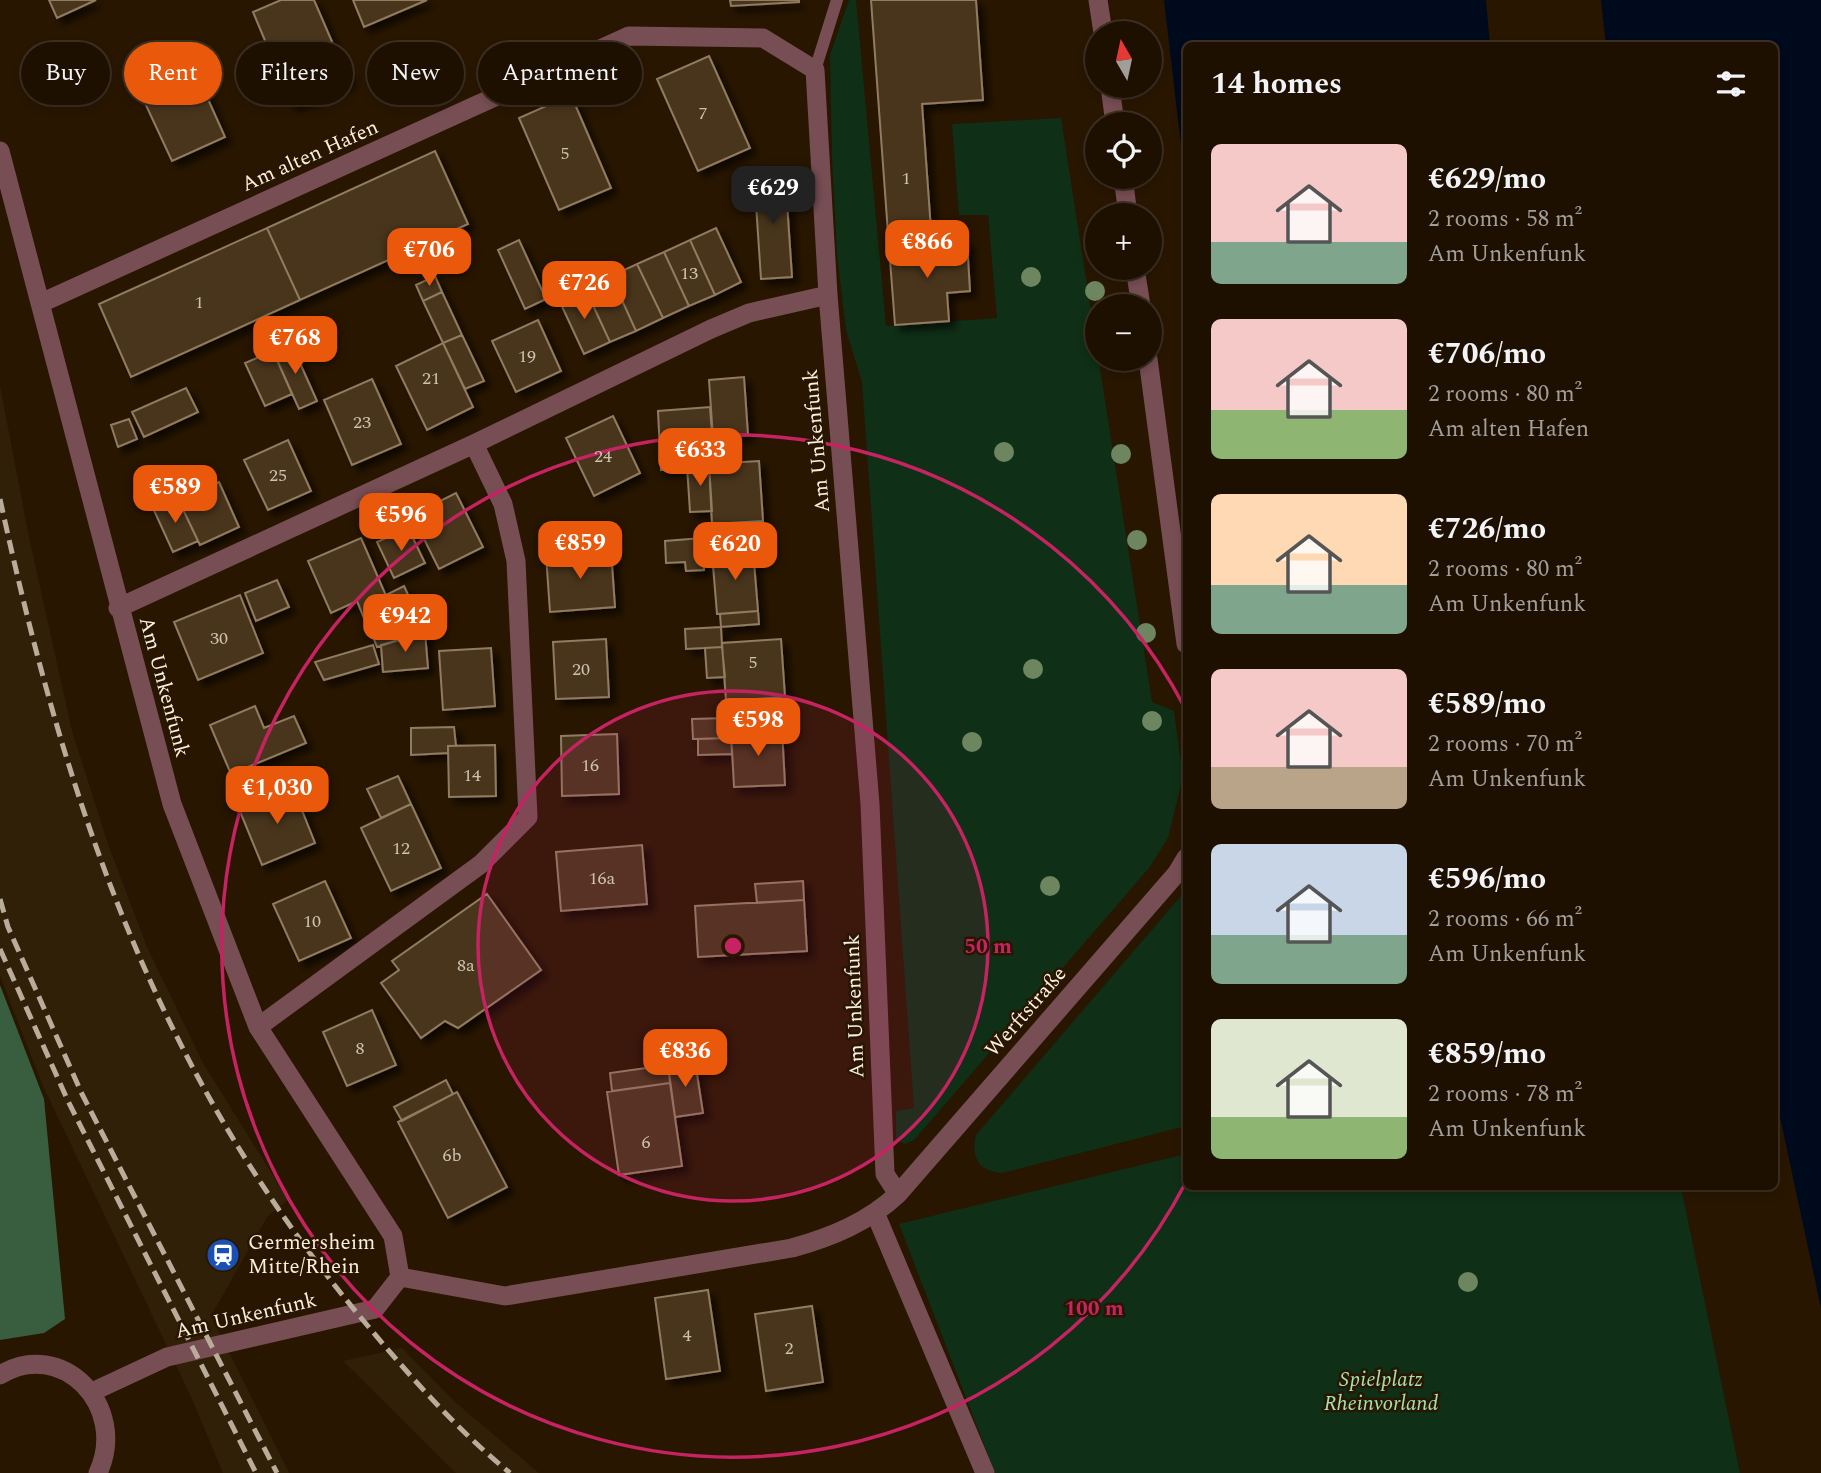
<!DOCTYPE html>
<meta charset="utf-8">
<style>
body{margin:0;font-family:Spectral,serif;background:#2b1e0f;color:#f1f3f6;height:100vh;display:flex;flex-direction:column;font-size:26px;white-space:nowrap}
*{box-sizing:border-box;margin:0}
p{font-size:23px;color:#a19d99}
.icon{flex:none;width:38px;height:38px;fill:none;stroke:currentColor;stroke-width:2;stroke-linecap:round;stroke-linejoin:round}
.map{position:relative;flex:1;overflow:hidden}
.side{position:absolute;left:1183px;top:42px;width:595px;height:1148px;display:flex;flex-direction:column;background:#1e1000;border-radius:10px;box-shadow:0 4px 10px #0003,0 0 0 2px #3c3022}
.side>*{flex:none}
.top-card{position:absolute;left:21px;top:42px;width:665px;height:63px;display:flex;gap:14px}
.needle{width:46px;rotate:351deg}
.buttons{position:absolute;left:1085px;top:21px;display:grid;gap:14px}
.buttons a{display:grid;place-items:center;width:77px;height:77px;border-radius:50%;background:#1e1000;box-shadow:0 4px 10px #0003,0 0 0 2px #3c3022;font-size:35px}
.price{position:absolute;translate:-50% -60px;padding:0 16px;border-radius:14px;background:#ea580c;color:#fff;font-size:23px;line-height:46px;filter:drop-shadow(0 2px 4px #0008)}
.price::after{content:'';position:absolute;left:50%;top:42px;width:21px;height:16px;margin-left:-10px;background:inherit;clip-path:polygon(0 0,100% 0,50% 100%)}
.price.on{background:#222;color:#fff}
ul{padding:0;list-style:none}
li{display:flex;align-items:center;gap:21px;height:175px;padding:0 28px}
li span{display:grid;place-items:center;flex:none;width:196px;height:140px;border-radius:10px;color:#555}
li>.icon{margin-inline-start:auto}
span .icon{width:84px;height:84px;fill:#fffc;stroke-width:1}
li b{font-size:30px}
h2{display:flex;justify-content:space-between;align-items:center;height:84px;padding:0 28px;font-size:30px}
.chip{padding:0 24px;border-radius:32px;background:#1e1000;box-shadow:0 4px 10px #0003,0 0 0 2px #3c3022;font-size:24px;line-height:63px}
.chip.on{background:#ea580c;color:#fff}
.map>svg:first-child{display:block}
</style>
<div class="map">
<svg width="1821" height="1473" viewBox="0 0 1821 1473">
<defs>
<filter id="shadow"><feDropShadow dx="6" dy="6" stdDeviation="3.5" flood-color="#0009"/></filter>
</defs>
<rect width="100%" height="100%" fill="#281600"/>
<!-- built -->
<path fill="#312008" d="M0,386L29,537L72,731L109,847L147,947L203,1063L288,1200L267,1217L211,1316L289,1473H223L192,1399L43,1086L0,976Z
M402,1348L454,1401L539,1473H456L343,1361Z"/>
<!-- green -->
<path fill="#0f2f16" d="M849,0H856L886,326L997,318L988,215H959L952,124L1061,118L1152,702L1174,711L1183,776L1168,838L1149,868L914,1140L905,1144L896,1140V1111L914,1108L862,382L846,330L837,255L832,158L830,55Z
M1186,890V1126L1002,1173C978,1171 971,1157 976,1135Z
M1186,1154V1186L1681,1187L1740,1473H995L899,1224Z"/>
<!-- forest -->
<path fill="#385d3f" d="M0,985L44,1099L65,1319L44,1333L0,1340Z"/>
<!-- water -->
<path fill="#000a1d" d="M1164,0H1486L1490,45L1186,46V188Z
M1601,0H1821V1308L1774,1089V46L1606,45Z"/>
<!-- building -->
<path fill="#49361d" stroke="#917b60" stroke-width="2" filter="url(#shadow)" d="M49,0H96L57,18Z
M281,0H314L349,81L292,105L253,12Z
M353,0H427L364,27Z
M730,0H799V2L731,6Z
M871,0H976L983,100L922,104L932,244L889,247Z
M185,48L225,137L172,161L131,73Z
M709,56L750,148L698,171L657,79Z
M571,95L611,188L559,210L519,118Z
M435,151L468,224L300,300L267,228Z
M785,172L792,277L761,279L754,174Z
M267,228L300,300L131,377L99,304Z
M716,228L741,282L715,295L690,240Z
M519,240L546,299L525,309L498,250Z
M690,240L715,295L689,306L664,252Z
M967,241L970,291L947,293L949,321L895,325L889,247Z
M664,252L689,306L663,318L637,264Z
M637,264L663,318L636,331L611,276Z
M435,276L442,292L423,301L416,285Z
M611,276L636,331L610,342L585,288Z
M585,288L610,342L584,354L559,300Z
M442,292L462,335L443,343L423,301Z
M538,320L561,371L516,392L492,341Z
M462,335L484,381L465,389L443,343Z
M291,343L317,401L299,409L273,351Z
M443,343L473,407L427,430L396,366Z
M273,351L292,394L265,406L245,363Z
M744,377L748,435L713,438L709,380Z
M372,379L401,444L352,465L324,400Z
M186,388L198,412L144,437L132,412Z
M710,407L713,449L660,452L658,411Z
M613,416L640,473L594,496L566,438Z
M129,419L137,439L118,447L111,425Z
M288,440L311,491L268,510L244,460Z
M694,450L695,465L661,470L660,452Z
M759,461L763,521L712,524L709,464Z
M709,464L712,511L690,512L687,466Z
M219,482L239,527L200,545L179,501Z
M456,493L483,547L439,569L412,515Z
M165,500L168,505L179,501L198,541L173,552L152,506Z
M408,528L425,563L394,578L377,542Z
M361,538L393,612L366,623L357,601L331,613L308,561Z
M702,538L704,570L686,571L685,562L666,563L665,541Z
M611,550L615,607L550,612L546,555Z
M753,550L758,611L717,614L712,553Z
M277,580L289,607L256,621L245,593Z
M404,586L425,632L377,647L369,626L393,612L386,595Z
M240,595L263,653L198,680L174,622Z
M758,611L759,624L721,627L720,614Z
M721,627L722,647L686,649L685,629Z
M425,632L428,668L383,672L381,645Z
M606,639L609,697L556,699L553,642Z
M781,639L785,697L726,701L722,643Z
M373,645L379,664L324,680L315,662Z
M722,647L725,677L707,678L705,648Z
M491,648L495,706L443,710L439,651Z
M255,706L264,728L294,716L306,743L231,774L210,725Z
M727,718L728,738L693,739L692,719Z
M454,727L456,746H448V753L411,755V728Z
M782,729L785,785L734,787L731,731Z
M617,734L619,794L562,796L561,736Z
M731,738L732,754L698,755V739Z
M495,745L496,796L449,797L448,746Z
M398,776L411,804L381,818L367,789Z
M293,788L315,843L262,865L239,809Z
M411,804L441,868L391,891L361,828Z
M642,845L647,904L561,911L556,852Z
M325,881L351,938L299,961L273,904Z
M803,881L804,900L757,903L755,884Z
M487,894L541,970L458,1028L445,1021L421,1038L381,983L399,970L392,961Z
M804,900L807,951L698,957L695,906Z
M372,1010L396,1065L347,1086L323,1032Z
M695,1061L703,1113L675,1117L668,1065Z
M668,1065L670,1083L612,1091L610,1073Z
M446,1080L453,1094L402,1121L394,1107Z
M670,1083L682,1166L619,1175L607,1092Z
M457,1092L507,1187L448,1218L398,1122Z
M708,1290L720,1371L666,1379L655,1298Z
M812,1306L823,1382L766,1391L755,1314Z"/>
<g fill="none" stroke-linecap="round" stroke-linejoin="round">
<!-- service -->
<path stroke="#774e54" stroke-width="12" d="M815,70L837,0"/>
<!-- minor -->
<path stroke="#774e54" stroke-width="19" d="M1098,0L1103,33
M1110,86L1115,124
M0,151L172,804L258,1027L393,1236L400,1277L375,1309L167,1357L92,1392
M1123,177L1128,215
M1135,268L1141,306
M41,303L629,36L763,38L815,70L828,295L870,804L885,1174L898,1194
M1148,359L1186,644
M118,608L474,444L711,329L749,313L828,295
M258,1027L481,864L528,817L516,561L503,504L474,444
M876,1215L985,1473
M400,1277L505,1296L792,1248C832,1237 868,1222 898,1194L1177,873L1186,858"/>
<!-- tertiary -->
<path stroke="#774e54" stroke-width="19" d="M0,1375C61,1337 129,1406 98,1473"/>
<!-- rail -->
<path stroke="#baac9b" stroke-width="5" stroke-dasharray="14 7" stroke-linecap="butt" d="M0,499C67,807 157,1074 362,1319C408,1374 455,1428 510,1473
M0,899L8,927L82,1094L277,1473
M0,949L68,1101L256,1473"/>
</g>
<!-- trees -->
<g fill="#6d8660">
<circle cx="1031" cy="277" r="10"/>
<circle cx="1095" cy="291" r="10"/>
<circle cx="1004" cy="452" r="10"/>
<circle cx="1121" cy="454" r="10"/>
<circle cx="1137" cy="540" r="10"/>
<circle cx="1146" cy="633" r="10"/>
<circle cx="1033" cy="669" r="10"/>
<circle cx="1152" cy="721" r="10"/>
<circle cx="972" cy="742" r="10"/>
<circle cx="1050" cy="886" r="10"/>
<circle cx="1468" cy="1282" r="10"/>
</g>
<!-- distance rings -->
<circle cx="733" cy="946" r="255" fill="#c52362" fill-opacity=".12"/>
<g fill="none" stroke="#c52362" stroke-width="3.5">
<circle cx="733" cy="946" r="255"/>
<path d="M1186 1182A511 511 0 1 1 1186 710"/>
</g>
<!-- icons -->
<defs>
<symbol id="station-disc" viewBox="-11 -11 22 22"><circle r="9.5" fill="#1a4fb4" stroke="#281600"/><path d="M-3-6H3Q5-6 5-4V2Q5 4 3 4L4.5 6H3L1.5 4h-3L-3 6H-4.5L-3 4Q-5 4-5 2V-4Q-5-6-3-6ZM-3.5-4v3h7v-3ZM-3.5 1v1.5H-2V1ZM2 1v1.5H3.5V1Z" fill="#fff"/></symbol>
</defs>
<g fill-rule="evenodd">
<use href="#station-disc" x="204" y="1236" width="38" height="38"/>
</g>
<g text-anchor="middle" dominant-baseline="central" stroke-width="5" stroke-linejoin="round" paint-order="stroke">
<!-- number labels -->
<g font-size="18" fill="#cec1af">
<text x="703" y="113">7</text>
<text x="565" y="153">5</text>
<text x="906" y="178">1</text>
<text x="689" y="273">13</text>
<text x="199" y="302">1</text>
<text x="527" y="356">19</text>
<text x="431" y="378">21</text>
<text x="362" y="422">23</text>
<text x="603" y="456">24</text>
<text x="278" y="475">25</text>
<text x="219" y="638">30</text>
<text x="753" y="662">5</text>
<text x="581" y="669">20</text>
<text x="590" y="765">16</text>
<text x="472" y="775">14</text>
<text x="401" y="848">12</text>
<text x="602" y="878">16a</text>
<text x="312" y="921">10</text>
<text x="466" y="965">8a</text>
<text x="360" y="1048">8</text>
<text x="646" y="1142">6</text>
<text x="452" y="1155">6b</text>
<text x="687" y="1335">4</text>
<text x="789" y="1348">2</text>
</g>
<!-- street labels -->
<g font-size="21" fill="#fbefe0" stroke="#281600">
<text transform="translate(310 156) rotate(-24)">Am alten Hafen</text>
<text transform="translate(817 441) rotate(-95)">Am Unkenfunk</text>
<text transform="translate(164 687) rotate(75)">Am Unkenfunk</text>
<text transform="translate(855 1006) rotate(-92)">Am Unkenfunk</text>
<text transform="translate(1026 1012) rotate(-49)">Werftstraße</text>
<text transform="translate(246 1316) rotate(-13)">Am Unkenfunk</text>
</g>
<!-- poi labels -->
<g font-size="21" fill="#fbefe0" stroke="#281600" text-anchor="start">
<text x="248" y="1243">Germersheim<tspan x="248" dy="24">Mitte/Rhein</tspan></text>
</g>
<!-- park labels -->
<g font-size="21" font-style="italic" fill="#a5e1ae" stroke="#281600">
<text x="1381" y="1380">Spielplatz<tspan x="1381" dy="24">Rheinvorland</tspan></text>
</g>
</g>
<circle cx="733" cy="946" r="10" fill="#c52362" stroke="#281600" stroke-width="3.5"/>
<g font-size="21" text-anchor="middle" font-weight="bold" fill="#c52362" stroke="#281600" stroke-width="5" stroke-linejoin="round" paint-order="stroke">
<text x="988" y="953">50 m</text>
<text x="1094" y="1315">100 m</text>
</g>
</svg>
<div class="buttons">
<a><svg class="needle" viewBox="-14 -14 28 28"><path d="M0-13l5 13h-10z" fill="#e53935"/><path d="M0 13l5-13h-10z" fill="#a19d99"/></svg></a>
<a><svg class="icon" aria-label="locate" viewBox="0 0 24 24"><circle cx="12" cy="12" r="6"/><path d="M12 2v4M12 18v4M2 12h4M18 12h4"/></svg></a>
<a>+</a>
<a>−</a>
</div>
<b class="price on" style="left:773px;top:226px">€629</b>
<b class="price" style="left:927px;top:280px">€866</b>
<b class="price" style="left:429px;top:288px">€706</b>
<b class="price" style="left:584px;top:321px">€726</b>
<b class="price" style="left:295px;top:376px">€768</b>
<b class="price" style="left:700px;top:488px">€633</b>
<b class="price" style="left:175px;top:525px">€589</b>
<b class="price" style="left:401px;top:553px">€596</b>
<b class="price" style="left:580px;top:581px">€859</b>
<b class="price" style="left:735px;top:582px">€620</b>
<b class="price" style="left:405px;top:654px">€942</b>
<b class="price" style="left:758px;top:758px">€598</b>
<b class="price" style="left:277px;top:826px">€1,030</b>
<b class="price" style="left:685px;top:1089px">€836</b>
<div class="top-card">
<a class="chip">Buy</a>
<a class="chip on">Rent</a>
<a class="chip">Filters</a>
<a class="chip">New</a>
<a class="chip">Apartment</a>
</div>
<section class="side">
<h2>14 homes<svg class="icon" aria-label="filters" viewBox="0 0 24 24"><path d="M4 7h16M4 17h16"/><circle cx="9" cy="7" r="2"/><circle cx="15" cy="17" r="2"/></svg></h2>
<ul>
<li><span style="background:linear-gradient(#f6c9c9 70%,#7fa58c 0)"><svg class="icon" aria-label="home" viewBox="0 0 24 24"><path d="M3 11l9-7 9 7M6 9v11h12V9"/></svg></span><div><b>€629/mo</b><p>2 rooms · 58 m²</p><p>Am Unkenfunk</p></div></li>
<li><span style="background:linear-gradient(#f6c9c9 65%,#8fb573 0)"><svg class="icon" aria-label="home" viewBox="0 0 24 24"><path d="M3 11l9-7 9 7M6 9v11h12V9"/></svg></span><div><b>€706/mo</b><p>2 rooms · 80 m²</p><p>Am alten Hafen</p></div></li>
<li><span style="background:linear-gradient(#ffd9b3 65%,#7fa58c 0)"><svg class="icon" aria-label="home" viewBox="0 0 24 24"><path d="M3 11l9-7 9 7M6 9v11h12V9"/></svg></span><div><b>€726/mo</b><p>2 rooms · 80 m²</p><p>Am Unkenfunk</p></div></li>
<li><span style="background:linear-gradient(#f6c9c9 70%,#b9a48a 0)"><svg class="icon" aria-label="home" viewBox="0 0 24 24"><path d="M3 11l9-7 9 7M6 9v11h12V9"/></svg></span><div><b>€589/mo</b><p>2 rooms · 70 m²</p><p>Am Unkenfunk</p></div></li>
<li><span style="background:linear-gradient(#c9d6e8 65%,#7fa58c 0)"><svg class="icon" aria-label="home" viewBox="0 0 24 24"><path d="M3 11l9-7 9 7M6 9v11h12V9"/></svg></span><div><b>€596/mo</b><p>2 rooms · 66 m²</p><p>Am Unkenfunk</p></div></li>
<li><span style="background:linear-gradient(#dfe7d0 70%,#8fb573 0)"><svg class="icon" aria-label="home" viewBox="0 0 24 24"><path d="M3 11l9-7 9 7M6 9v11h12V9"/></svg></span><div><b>€859/mo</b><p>2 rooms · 78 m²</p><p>Am Unkenfunk</p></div></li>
</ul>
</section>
</div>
